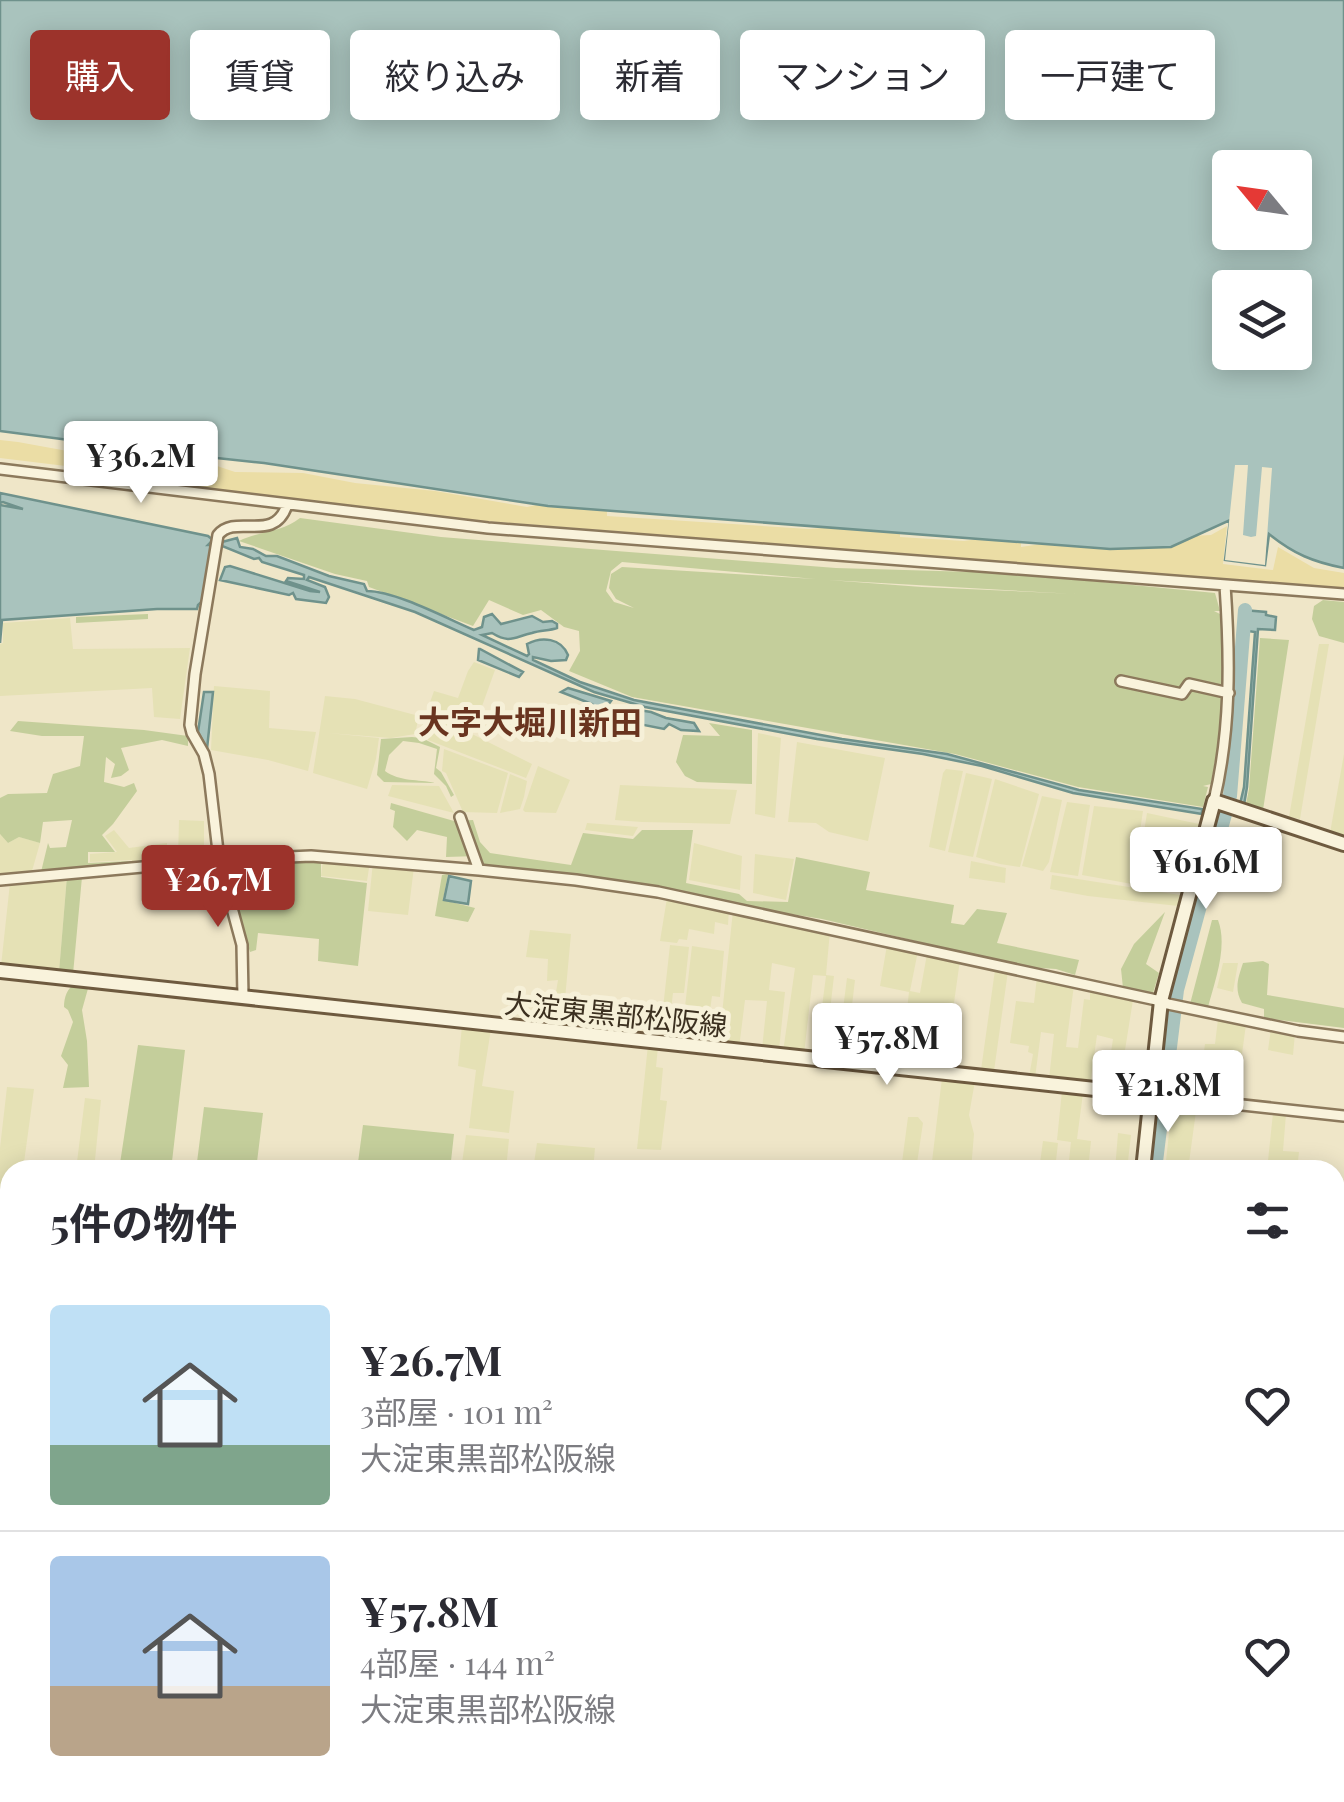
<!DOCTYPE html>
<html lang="ja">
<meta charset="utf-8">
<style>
body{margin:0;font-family:"Playfair Display","Noto Sans JP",serif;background:#f7f7f7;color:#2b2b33;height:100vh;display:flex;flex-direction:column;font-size:38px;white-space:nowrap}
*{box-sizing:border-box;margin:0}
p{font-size:32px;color:#7c7c81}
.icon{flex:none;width:55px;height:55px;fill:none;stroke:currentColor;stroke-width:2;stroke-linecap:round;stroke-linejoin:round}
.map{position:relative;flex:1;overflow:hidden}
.panel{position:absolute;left:0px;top:1160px;width:1345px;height:642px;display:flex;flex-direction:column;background:#fff;border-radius:30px 30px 0 0;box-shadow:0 5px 25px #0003}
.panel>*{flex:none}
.guide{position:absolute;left:30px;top:30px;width:1285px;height:90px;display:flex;gap:20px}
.needle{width:65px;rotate:299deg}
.controls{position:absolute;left:1212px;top:150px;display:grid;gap:20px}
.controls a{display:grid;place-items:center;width:100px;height:100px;border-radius:10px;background:#fff;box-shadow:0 5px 25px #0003;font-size:50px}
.price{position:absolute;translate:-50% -85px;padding:0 22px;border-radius:10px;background:#fff;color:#222;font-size:32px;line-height:65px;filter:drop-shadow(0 2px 5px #0008)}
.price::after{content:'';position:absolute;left:50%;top:60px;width:30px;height:22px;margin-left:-15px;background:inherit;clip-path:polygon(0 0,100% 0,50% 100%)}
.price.current{background:#9c332b;color:#fff}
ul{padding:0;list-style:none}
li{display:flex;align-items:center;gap:30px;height:250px;padding:0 50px}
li+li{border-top:2px solid #e1e1e2}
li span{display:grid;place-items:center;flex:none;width:280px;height:200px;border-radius:10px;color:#555}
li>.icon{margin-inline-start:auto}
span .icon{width:120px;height:120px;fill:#fffc;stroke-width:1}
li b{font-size:42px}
h2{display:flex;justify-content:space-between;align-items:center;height:120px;padding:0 50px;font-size:42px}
.chip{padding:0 35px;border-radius:10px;background:#fff;box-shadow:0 5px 25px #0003;font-size:35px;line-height:90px}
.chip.current{background:#9c332b;color:#fff}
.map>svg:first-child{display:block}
</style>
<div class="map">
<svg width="1344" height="1802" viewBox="0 0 1344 1802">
<rect width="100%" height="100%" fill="#efe6c8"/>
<!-- farmland -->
<path fill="#e5e1b5" d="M70,618L73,649L190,648L180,719L154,717L152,688L0,696V644L3,643V623Z
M1319,644H1329L1300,819L1289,817Z
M474,662L495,670L472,734L532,764L526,778L428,740L422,725L434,691L458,698L468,671Z
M214,686L270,691L269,728L316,732L308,771L268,760L211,750Z
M325,696L355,699L419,716L415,734L391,738L328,733L379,738L376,759L367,789L313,773Z
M758,733L781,738L775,818L755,814Z
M797,742L885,758L868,841L829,832L816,823L788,822Z
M444,749L508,773L497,813L463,812L446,773L442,771Z
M1344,754V838L1330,833Z
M538,766L570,780L556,813L525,812L523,810Z
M946,769L963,771L945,851L929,847L943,773Z
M966,773L992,779L973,857L948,852Z
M510,774L527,781L524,797L520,809L500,813Z
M995,779L1039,794L1020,867L1000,864L976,857Z
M392,785L439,786L454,813L388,796Z
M620,785L737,790L730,824L642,822L615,820Z
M1042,796L1062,800L1049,862L1043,871L1022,866Z
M1067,802L1090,805L1078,876L1050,872Z
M1094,806L1143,811L1132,884L1082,875Z
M1147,813L1199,824L1181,892L1136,883Z
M179,820L204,821V849L178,858Z
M587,823L638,827L633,836L585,830Z
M114,830L129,848L167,843V859L137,864L131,860L90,862V854L117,852L105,836Z
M0,834L8,843L19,837L40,843L32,871L0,876Z
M694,843L742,856L740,890L689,880Z
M755,854L794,859L786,900L753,893Z
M323,859L370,862L367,881L321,876Z
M971,861L1006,868L1005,883L969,878Z
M373,862L414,867L408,915L368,911Z
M264,864L257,887L253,891H245L238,883V866Z
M1052,875L1180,895L1178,906L1088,896L1050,889Z
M67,876L59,972L1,966L10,883Z
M667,898L729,909L728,925L715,922L714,934L689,929L687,940L679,939L677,943L660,941Z
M733,911L830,931L826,975L834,976L825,1054L816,1053L826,976L813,975L804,1054L783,1052L795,968L772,963L769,990L785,992L779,1050L762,1049L767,1001L745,1000L739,1048L719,1042Z
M530,930L571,934L565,999L555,998L558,980L547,981L548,959L526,957Z
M670,945L689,947L684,993H673L670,1018L662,1017Z
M887,945L918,951L910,991L920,993L927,954L960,960L945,1067L901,1062L909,992L880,986Z
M692,946L724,951L720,997L712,996L710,1010H705L701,1042L681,1041Z
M1223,963H1238L1233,992L1217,988Z
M995,970L1008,971L994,1071L981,1070Z
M1037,977L1074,985L1066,1047L1078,1048L1084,999L1090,1000V991L1133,1000L1125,1050H1115L1112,1087L1106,1086L1113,1039L1097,1035L1090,1084L1049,1079L1054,1034L1041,1032L1035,1078L1029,1077L1033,1054L1028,1052L1029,1046L1010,1043L1016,1001L1034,1003Z
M847,978L855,980L846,1057L837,1056Z
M1218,1019L1246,1024L1237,1092H1231L1230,1099L1208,1097L1210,1083L1200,1081L1205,1044H1215Z
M462,1026L491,1029L482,1086L514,1091L509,1133L469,1128L476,1070L458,1066Z
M1271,1029L1295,1033L1293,1055L1268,1050Z
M648,1045L658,1047L656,1067L663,1068L660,1100L667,1101L661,1150L637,1149Z
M942,1078L975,1081L969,1115L974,1134L971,1170H931Z
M7,1087L34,1089L23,1170H10V1190L0,1189V1148Z
M1062,1091L1083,1093L1077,1139L1091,1141L1088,1170H1068L1071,1142L1057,1140Z
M85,1098L101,1100L94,1170H76Z
M1179,1102L1197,1104L1188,1170H1165L1171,1115L1176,1116Z
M1273,1113L1286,1114L1283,1151L1299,1152L1297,1170H1267Z
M908,1117H918L923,1123L916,1170H901Z
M1118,1133L1131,1135L1127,1170H1115Z
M466,1135L509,1139L506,1170H461Z
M1043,1141L1058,1143L1055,1170H1039Z
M537,1143L595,1148L593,1170H533Z
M1337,1268H1344V1385H1335V1273Z
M1344,1573V1645L1335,1646V1574Z
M1344,1650V1723L1336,1724L1335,1651Z
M580,1792L639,1793L640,1802H579Z
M226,1793H317L340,1802H271Z
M661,1793H766V1802H661Z
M799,1793H898L899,1798L918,1795L919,1802H800Z"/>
<!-- green -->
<path fill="#c4ce9b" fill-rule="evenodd" d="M300,518L441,537L552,546L836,568L1007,573L1215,593L1220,611H1214L1222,615L1226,697L1211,784L1203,786L1208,787L1203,807L1078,787L955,754L632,697L569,671L580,651L579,631L564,627L541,610L523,615L489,600L473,626L369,587L367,581L335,574L239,541C259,531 283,532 300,518ZM622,562L815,579L622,567L611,574L609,588L616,599L634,608L614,602L606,591L611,571ZM828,580L1075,594H1076L922,587Z
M1323,600L1344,602V643L1319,636L1312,619L1314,606Z
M148,614V619L76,623V617Z
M1260,638L1289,640L1263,810L1246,804L1249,789Z
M18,721L144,730L188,736V746L162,740L121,748L129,770L121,776L111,778L115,764L106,757L104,782L124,787L134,783L137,791L113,824L102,835L115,852H88V863L130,861L134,865L41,872L48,843L50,848L66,847L72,820L43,822L40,843L19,837L8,843L0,834V798L8,794L47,793L53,774L80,766L84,736H42L10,731Z
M709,723L752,730V784L697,782L685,776L676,762L683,735L720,736Z
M412,737L422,738L440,747L436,768L441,772L454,795L451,797L446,786L434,774L437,749L419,743L403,741L389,755L385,771C400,782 418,779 435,783L384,782L377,775L381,739Z
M391,803L454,821L473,820L480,842L490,853L571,865L583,833L633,839L642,830H693L686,883L739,894L747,901L788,902L796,857L870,872L866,890L954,905L951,923L964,925L977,909L1007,913L997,943L1079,960L1075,975L1056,969L1026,967L822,919L755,908L675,891L610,881L482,867L477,856L446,857L447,837L417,830L407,841L393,827L395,811L390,809Z
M294,860L321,861V877L367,883L358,966L318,961L319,939L258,933L256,950L250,952L224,863H232C235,878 236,888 252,894L260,888L267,870L285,869Z
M448,874L443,900L475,908L468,922L435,916L442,875Z
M67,876L82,877L73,974L59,972Z
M1165,912L1146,964L1159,973L1153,993L1123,988L1121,969L1134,944Z
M1212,920H1218C1228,946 1215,981 1208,1007L1190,1004Z
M1263,961L1269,964L1267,995L1344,1008V1028L1264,1018V1009L1242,1003C1234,989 1238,978 1243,963Z
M76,984L89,985L82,1010L87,1041L89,1087L63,1088L68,1065L61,1056L73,1022L68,1010L64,1007C64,998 67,987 76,984Z
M138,1045L185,1050L171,1170H119Z
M204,1107L263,1113L256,1170H196Z
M363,1125L454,1134L450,1170H357Z
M996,1793H1061L1062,1802H997Z
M1085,1793H1124L1125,1802H1085Z"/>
<!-- sand -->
<path fill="#ebdda5" d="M0,440L18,442L117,460L183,467L199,460L235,472L303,473L355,483L435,491L527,507L607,490V516L809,529L900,523V537L964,541L1021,533V547L1081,538L1117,540L1211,535L1227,526L1223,564L1273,570L1278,547L1314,568L1344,573V589L434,517L227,492L74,467L0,458Z"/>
<!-- water -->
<path fill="#a9c3bd" stroke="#6f928c" stroke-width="2.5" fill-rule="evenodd" d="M0,0H1344V568C1313,562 1294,554 1269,534L1265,565L1225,560L1230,520L1171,547L1110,549L548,506L264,463L161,452L0,431ZM1230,168H1295V232H1230ZM1230,288H1295V352H1230Z
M0,493L208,536L213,540L208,545H213L205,599L198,605L197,609H157L2,620L0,643V505L23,509L3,502L0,503Z
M237,538L240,547L253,549L266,556H277L329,576L364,584L367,591C395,591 446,618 474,630L482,627L484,617L492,614L501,624L532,616L543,622L552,621L557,624V628C549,631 541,630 532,633C514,637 510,644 492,633L482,635L527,656L529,654L527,644C542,636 561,638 568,655L566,660L551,661L533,657V660L580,682L634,700L842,739L947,754L1079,790L1202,809V814L1073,793L982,766L923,754L817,739L645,707L594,692L415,612L309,577L307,580L325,587L329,597L326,603L296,599L293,593L289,595L220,580L225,567L230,566L310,591L320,592L286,581L288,578L304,579V575L262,562L259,558L254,559L222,546V542Z
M1243,610L1266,612V615L1276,617L1275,630L1258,629L1247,787L1244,805L1240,804L1244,787L1255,632L1241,630Z
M479,649H480L523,672L519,677L478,660Z
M568,688L611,701L608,705L651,712L666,718L694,723L699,731L681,730L669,724L664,729L614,719L607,727L589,720L592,704L561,692Z
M204,692H213L207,749L198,732Z
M449,876L471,881L468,904L444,900Z"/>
<!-- pier -->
<path fill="#efe6c8" d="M1235,465H1248L1243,535L1251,537L1256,536L1262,467L1272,468L1265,565L1225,560Z"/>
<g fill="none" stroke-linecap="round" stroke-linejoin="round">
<!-- stream -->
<path stroke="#6f928c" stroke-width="2.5" d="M505,1802L512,1792"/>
<!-- river -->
<path stroke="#a9c3bd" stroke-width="14" d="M1155,1170L1177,990L1230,796L1245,610
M1187,1792L1188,1802"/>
<defs>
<path id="street" d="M0,469L488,528L1344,594
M1121,681L1182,694L1189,684L1229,693
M1214,801C1231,729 1230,658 1225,585
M460,817L479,870
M0,880L219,860L311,856L479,870L576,880L658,892L1161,1001L1168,1004L1298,1031L1344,1037
M243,997L242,945L219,860L209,774L204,754L192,733L190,725L195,674L218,535C236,513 274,544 287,505
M1151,1095L1344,1116
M1335,1265H1344
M0,1407H10
M1333,1802L1344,1798"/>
<path id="secondary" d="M0,971L1151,1095
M1143,1170L1161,1001L1214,801L1344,844
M0,1622L10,1623
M1174,1792L1175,1802
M525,1802L527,1792"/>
</defs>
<!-- street casing -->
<use href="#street" stroke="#8c795c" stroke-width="14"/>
<!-- secondary casing -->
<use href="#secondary" stroke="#6e5a3f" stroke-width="18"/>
<!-- street -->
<use href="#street" stroke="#f9f3dc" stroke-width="9"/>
<!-- secondary -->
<use href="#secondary" stroke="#f9f3dc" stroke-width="12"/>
</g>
<g text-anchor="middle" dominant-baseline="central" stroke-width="10" stroke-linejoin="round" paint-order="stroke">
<!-- street labels -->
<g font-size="28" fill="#3c3020" stroke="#f6f0d8">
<text transform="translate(616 1013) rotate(6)">大淀東黒部松阪線</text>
</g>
<!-- quarter labels -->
<g font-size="32" font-weight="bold" fill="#69341f" stroke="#f6f0d8">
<text x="530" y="720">大字大堀川新田</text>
</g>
</g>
</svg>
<div class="controls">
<a><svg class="needle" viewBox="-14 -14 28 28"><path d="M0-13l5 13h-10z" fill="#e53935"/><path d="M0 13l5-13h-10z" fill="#7c7c81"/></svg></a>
<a><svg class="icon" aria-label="layers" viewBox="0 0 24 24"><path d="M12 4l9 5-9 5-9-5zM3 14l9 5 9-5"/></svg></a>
</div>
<b class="price" style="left:141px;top:506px">¥36.2M</b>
<b class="price" style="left:1206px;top:912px">¥61.6M</b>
<b class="price current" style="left:218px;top:930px">¥26.7M</b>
<b class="price" style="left:887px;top:1088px">¥57.8M</b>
<b class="price" style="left:1168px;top:1135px">¥21.8M</b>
<div class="guide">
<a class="chip current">購入</a>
<a class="chip">賃貸</a>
<a class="chip">絞り込み</a>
<a class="chip">新着</a>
<a class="chip">マンション</a>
<a class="chip">一戸建て</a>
</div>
<section class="panel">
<h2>5件の物件<svg class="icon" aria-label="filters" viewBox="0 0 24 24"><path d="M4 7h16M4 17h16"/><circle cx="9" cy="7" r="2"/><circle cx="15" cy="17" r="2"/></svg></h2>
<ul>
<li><span style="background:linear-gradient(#bfe0f5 70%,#7fa58c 0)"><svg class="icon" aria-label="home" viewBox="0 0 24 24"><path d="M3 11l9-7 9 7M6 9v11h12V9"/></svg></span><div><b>¥26.7M</b><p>3部屋 · 101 m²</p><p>大淀東黒部松阪線</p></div><svg class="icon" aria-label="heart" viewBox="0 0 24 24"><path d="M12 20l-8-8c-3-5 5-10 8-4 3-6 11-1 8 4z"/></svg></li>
<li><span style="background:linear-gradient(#a9c7e8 65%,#b9a48a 0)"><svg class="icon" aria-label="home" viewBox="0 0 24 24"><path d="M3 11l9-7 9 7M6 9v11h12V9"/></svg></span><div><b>¥57.8M</b><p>4部屋 · 144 m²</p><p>大淀東黒部松阪線</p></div><svg class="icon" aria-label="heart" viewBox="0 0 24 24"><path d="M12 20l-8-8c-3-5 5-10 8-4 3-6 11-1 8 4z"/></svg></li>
</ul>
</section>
</div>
